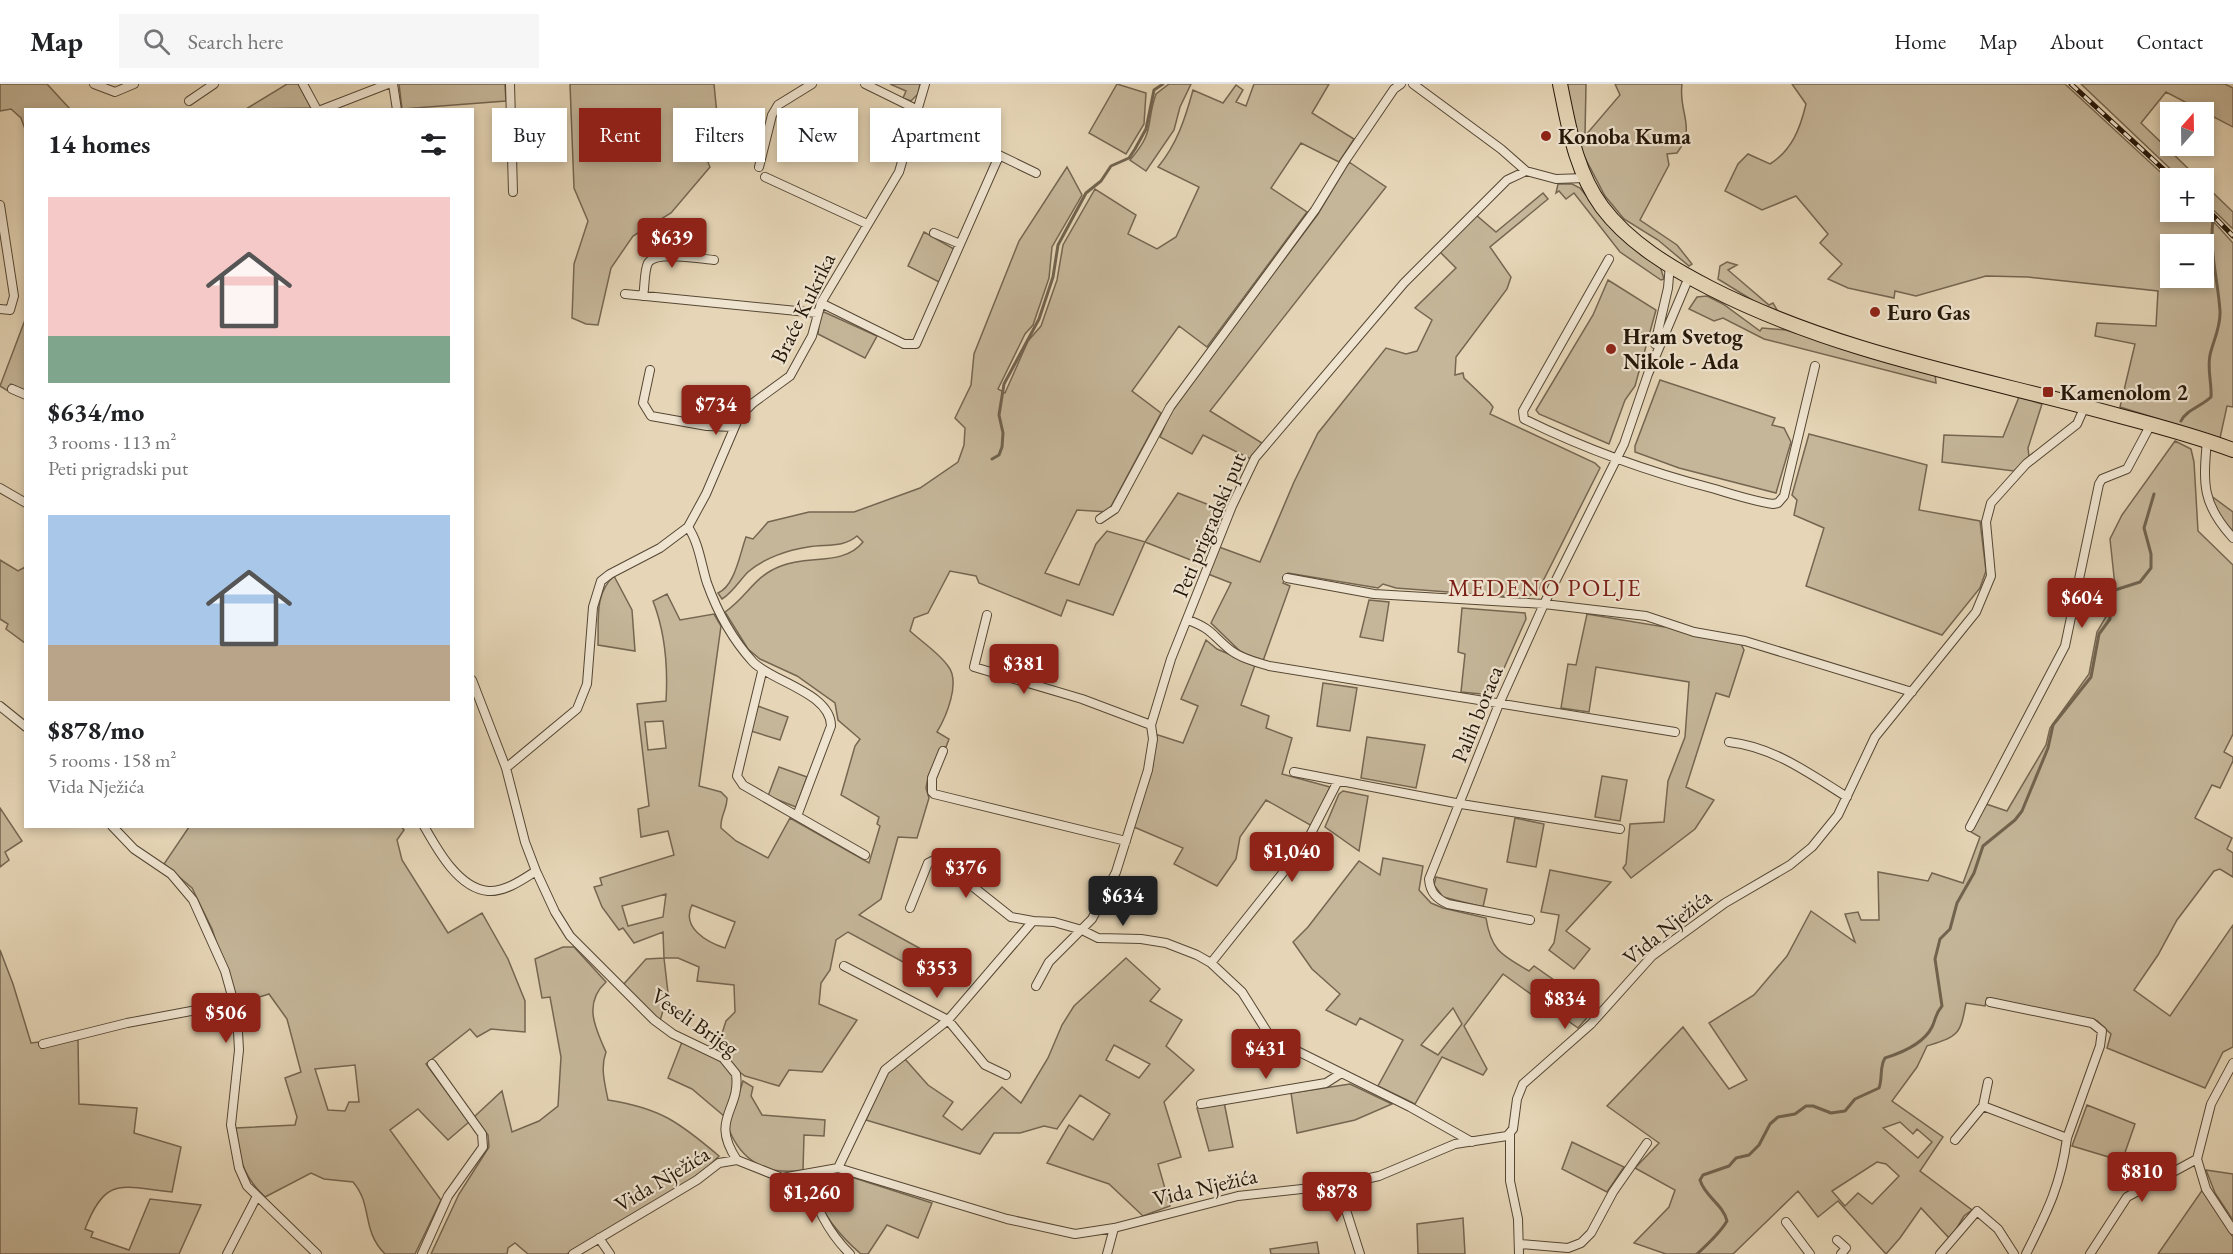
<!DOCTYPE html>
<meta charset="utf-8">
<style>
body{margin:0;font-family:"EB Garamond",serif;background:#f6f6f6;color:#202124;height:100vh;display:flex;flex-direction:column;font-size:22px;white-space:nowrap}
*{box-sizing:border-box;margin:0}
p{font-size:20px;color:#757577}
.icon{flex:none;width:33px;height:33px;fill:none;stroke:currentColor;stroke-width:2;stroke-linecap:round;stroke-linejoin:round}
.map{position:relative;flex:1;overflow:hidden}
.drawer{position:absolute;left:24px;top:24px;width:450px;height:720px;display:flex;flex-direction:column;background:#fff;border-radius:0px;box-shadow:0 3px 9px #0003}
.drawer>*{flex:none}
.banner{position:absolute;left:492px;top:24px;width:570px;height:54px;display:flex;gap:12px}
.needle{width:39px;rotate:20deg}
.buttons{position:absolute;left:2160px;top:18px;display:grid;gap:12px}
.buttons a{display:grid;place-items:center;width:54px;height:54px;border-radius:0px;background:#fff;box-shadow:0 3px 9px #0003;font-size:30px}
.price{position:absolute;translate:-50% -51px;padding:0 14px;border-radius:6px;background:#8f2418;color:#fff;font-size:20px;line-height:39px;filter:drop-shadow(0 2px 3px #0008)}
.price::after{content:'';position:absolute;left:50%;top:36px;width:18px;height:14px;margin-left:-9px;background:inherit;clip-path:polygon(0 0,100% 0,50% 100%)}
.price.on{background:#222;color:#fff}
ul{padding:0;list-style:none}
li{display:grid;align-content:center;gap:12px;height:318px;padding:0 24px}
li span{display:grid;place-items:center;height:186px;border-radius:0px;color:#555}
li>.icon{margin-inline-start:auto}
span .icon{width:108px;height:108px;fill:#fffc;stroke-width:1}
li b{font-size:26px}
h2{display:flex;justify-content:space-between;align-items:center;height:72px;padding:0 24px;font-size:26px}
.pill{padding:0 21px;border-radius:0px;background:#fff;box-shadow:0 3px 9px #0003;font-size:21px;line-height:54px}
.pill.on{background:#8f2418;color:#fff}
header{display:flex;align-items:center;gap:36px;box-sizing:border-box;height:84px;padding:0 30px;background:#fff;border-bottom:2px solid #e0e0e0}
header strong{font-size:28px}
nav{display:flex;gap:33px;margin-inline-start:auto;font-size:21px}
.search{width:420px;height:54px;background:#f6f6f6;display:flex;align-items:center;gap:15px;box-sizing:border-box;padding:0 21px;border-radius:0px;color:#757577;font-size:22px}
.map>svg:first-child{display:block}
</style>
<header>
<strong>Map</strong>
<div class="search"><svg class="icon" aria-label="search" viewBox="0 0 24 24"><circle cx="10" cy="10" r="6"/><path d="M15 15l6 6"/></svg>Search here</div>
<nav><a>Home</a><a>Map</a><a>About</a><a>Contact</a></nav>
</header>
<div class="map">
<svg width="2233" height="1170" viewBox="0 0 2233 1170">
<rect width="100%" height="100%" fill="#e6d6b7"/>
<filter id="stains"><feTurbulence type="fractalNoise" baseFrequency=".00333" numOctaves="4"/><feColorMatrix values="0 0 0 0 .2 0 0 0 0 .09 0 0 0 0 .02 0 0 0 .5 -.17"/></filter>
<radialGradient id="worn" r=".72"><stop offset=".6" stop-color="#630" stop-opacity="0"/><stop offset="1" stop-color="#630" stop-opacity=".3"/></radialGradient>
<!-- green -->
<path fill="#c5b699" stroke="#756651" stroke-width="1.5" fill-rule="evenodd" d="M0,0H47L70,25L26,26L25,45L21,34L11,25L0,27Z
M287,0H298L311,24L246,25Z
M399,0H505L506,17L402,25Z
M570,0H714L720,61L707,76L710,83L671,129L633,152L611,184L598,241L586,240L572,234L574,180L588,137L574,104Z
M890,0H920L918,10L911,17L903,14L906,7Z
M1117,0L1146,9L1144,40L1126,70L1089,49Z
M1169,0H1191L1180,23L1174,46L1146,87L1130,76C1156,46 1145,41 1156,10Z
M1254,0H1329L1312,29L1354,55L1339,78L1301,59L1271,104L1307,128L1207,263L1179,242L1132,307L1161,329L1108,428L1077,426L1045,489L1079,501L1096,460L1107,447L1145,458L1178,409L1225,427L1201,480L1145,458L1113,531L1067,516L1061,532L979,499L976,492L950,487L928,529L914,534L910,547C922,558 939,569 948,582C961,598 946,633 937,648L949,655L946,663H941L928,693L926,704L929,714L917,754L898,753L881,815L859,831L921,865L918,886L848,848L836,856L830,886L821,899L819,920L857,936L822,988L789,986L779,1002L745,992L734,984L717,965L726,937L735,928L734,901L697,897L699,883L678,874H664L668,909L660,937L623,901L646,875L664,874L663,848L634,859L623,844L619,846L602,823L594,803L602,801L600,794L674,771L668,747L641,753L638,725L649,722L637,620L666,617C668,584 665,548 653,517L667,510L680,536L714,530L721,542L699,702L721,708L727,714C727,726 720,732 721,744L736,757L768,774L790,734L869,779L880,742L877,740L879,733L841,711L855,662L860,655L838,636L835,619L797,592L760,575L748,565L725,528C748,512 754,492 781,482C808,471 844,482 863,458L857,452C843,464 826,460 808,463C788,466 764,474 748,488C739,497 733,508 722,515L718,509C735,502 740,469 746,453L753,455L768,438L809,428H854L920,404L958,378L964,361L965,344L955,334L971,301L974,270L1019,157L1067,83L1082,111L1052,163L1049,194L1033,241L1025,250L998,305L1005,309L1028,257L1041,242L1057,196L1063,161L1095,105L1136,131L1128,150L1157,165L1176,153L1199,103L1158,83C1177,60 1185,35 1193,6L1223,19L1236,1L1243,6L1236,18L1246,22ZM663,637L666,664L648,666L645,638ZM666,810L663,833L628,842L622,822ZM692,821L735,838L725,864C706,858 681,843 692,821Z
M1564,0H1586L1585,52L1620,11L1615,0H1682C1678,29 1697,43 1677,69L1667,70L1669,81L1640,136L1677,161L1692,180L1689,182L1658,156L1624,135L1605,112L1582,68Z
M1792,0H2065L2170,97V128L2204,127L2233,159V323L2227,322L2220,354L2120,323L2135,260L2095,252L2097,239L2156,242L2158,207L2028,193L1986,192L1916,212L1895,207L1894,214L1848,204L1828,195L1842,180L1820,159L1828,150L1796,112L1762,126L1725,107L1738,80L1748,70L1770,80C1792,66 1800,45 1806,20ZM2170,160H2204V194H2170Z
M2081,0H2225L2233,4V43L2166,8L2141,39L2198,94H2180Z
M1349,78L1386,103L1210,327L1262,359L1251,375L1203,351L1192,370L1160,353L1171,327L1318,130Z
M1558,100H1572L1580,104L1617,150L1660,182L1664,195L1661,196L1620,168L1574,109L1566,115L1559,107L1556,109Z
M2204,100L2233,128V145L2204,117Z
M1543,109L1548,115L1490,163L1511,193L1507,205L1456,273L1455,291L1463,289L1464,294L1490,319L1493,323L1490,330L1595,379L1600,384L1539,505L1526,514L1396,504L1383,500L1378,504L1288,489L1283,499L1290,502L1263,577L1242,569L1211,539L1231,499L1208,490L1219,463L1260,478L1294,398L1318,349L1386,264L1406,270L1417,267L1432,236L1415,224L1456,184L1438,166L1476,131L1496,148Z
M924,148L954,165L939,198L908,182Z
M1727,178L1737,181L1728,186L1769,221L1773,219L1777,226L1770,227L1718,195L1720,182Z
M1608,196L1656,226L1635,302L1625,316L1609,360L1539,330L1536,326L1593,231Z
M1707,212L1723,220L1760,247L1762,244L1786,246L1935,290L1936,299L1764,255L1723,234L1714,237L1689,225L1697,213Z
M824,228L877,252L865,274L818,250L820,231Z
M25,236V307L11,300L8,307L0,302Z
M1660,296L1775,334L1772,341L1784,344L1791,358L1776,409L1679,384L1635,368V362Z
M2019,313L2042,320L2028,364L2029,373L2014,387L1942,378L1944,351L2003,353Z
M1809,350L1927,381L1919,426L1980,437L1986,487L1980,504L1942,551L1806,502L1824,444L1794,431L1797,416L1792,411Z
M2175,357L2191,365L2194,378L2198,447L2233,481V650L2224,668L2233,673V677L2220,704L2212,701L2195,734L2232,754L2227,765L2233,769V793L2220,785L2214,787L2177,836L2158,871L2134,906L2170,932L2233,841V963L2223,968L2205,1004L2107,964L2111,950L2097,937L1987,914L1985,922L1966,919C1960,952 1958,952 1927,962L1917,983L1892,1017L1943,1053L1920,1087L1972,1126L1964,1132L1950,1155L1921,1124L1900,1154L1886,1170L1838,1117L1818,1133L1798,1107L1733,1170H1666L1634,1159L1669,1123L1675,1106L1635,1084L1659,1059L1607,1022L1683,943L1729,1005L1747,996L1709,939L1754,911L1787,872L1811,827L1855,858L1845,830L1858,828L1861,836H1879L1878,788L1928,797L1932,789L1963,799L1980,753L1971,748L1986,720L2007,727L2046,661L2050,644L2089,590L2097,548L2107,531L2106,517L2115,502L2110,455L2122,431ZM1900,1038L1913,1050L1917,1045L1932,1058L1918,1074L1883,1044ZM1877,1078L1886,1080L1899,1092L1872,1120L1858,1109L1845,1122L1832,1107Z
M2210,411L2233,428V447L2219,433Z
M0,476L18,487L25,483V559L6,545L8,540L0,535Z
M614,492L632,526L635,567L598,561C599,536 594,510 614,492Z
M1369,516L1389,518L1383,557L1360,553Z
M1462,524L1525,529L1526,535L1492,611L1461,608L1465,570L1458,568Z
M1587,530L1664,543L1665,540L1741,560L1744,566L1729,613L1716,609L1686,703L1714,716L1695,745L1631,794L1623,784L1626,780L1630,740L1664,738L1668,697L1685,653L1689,598L1596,583L1589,628L1561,624L1568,580L1576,581Z
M1206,556L1217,565L1255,581L1241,621L1269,632L1266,644L1292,654L1282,690L1330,703L1312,742L1266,716L1240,753L1236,775L1217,802L1174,780L1183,764L1134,743L1153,681L1155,650L1183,659L1198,622L1181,615Z
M1323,599L1357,604L1350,647L1317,642Z
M758,622L788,633L780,656L751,647Z
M1367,653L1425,661L1416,704L1361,694Z
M779,683L807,693L796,723L768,712Z
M1602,692L1627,696L1620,737L1595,733Z
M1343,707L1368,712L1359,767L1325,743L1339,710Z
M0,724L22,757L5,768L9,776L0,783Z
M1515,734L1544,740L1536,783L1507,778Z
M189,743H402L404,746L397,756L402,776L448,849L482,829L508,875L525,917V948L491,945L477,953L470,945L426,980L469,1038L448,1056L418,1025L390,1046L441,1116L415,1170H385C361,1146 373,1121 353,1098L324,1095L311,1089L265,1113C242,1091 239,1074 236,1044L295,1041L297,1033L285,994L301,988L287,935L269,910L237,920L212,845L192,804L164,780ZM355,981L359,1018H349L345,1027L328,1026L315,985Z
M1383,774L1423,782L1419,806L1431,819L1443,824L1486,834C1491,867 1502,871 1529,887L1534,882L1561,901L1557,906L1591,929L1578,944L1503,890L1464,942L1487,985L1483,991L1442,973L1415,1020L1378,1002L1403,956L1360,934L1356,941L1326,926L1340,910L1312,885L1293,858L1308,843L1359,777L1380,791ZM1453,924L1462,940L1438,971L1421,961Z
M1550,786L1611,798L1566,847L1590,865L1574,885L1549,866L1554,859L1559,831L1541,828Z
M1436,793L1487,805L1483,823L1443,813L1434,801Z
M563,863H574L606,898C583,919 595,944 606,968C600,984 605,1000 608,1016C660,1024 679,1038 719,1072L700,1091L567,1170H528L515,1159L508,1164L507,1170H431L459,1110L489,1063L488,1051L474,1033L502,1007L512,1048L539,1037L558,1022L561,973L550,913L542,914L535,875Z
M0,866L13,900L31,959L39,958L41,964L78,955L79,1020L137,1024L134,1049L181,1063L172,1108C121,1103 106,1091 85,1145L93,1148L91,1153L129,1166L150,1115L201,1121L179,1170H0Z
M1126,874L1160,905L1150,917L1182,936L1166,962L1194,986L1164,1018L1181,1073L1158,1080L1170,1122L1143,1132L1109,1100L1047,1079L1069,1041L1093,1056L1110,1030L1080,1011L1057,1045L1044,1042L1020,1049H994L980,1070L866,1036L887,988L905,975L928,1001L953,1018L943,1032L962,1046L1002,1003L1021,1019L1048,974L1062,941L1074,922ZM1114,961L1150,980L1139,994L1106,976Z
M682,958C701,967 740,978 734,1005C732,1014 727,1023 724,1032L692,1005L668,994Z
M743,997L753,1003L751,1012L762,1031L825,1036L824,1052L804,1051L803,1086C768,1092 741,1078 728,1043Z
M1350,1000L1392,1020L1355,1036L1297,1049L1291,1009Z
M1224,1018L1233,1063L1209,1067L1197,1024Z
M2087,1021L2135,1040L2122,1077L2072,1062Z
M1572,1058L1624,1083L1607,1108L1562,1085Z
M2206,1086L2233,1090V1136L2215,1109Z
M822,1090H842L932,1119L918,1154L887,1141L868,1170H861C841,1153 818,1127 814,1100Z
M2203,1105L2233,1153V1170H2158Z
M1463,1134L1465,1170H1418L1417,1140Z
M1317,1158L1319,1170H1271L1270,1165Z"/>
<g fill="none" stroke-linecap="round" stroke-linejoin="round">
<!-- stream -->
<path stroke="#71634e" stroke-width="3" d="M2181,337C2186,326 2202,322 2211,313C2212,300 2207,285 2210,271C2213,257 2221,243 2220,227C2218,196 2209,167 2213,136
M992,375L999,371L1002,363L1003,349L999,331L1004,300L1039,235L1053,193L1058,161L1086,109L1101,97L1111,82L1129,74L1135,65L1146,45L1154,6L1163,0
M1697,1170C1708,1160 1720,1149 1727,1137C1723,1120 1705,1113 1700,1096L1703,1091L1729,1082L1736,1074L1749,1071L1759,1061L1770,1040L1778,1033L1795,1030L1806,1022H1813L1831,1029L1845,1027L1855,1015L1879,1004C1883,993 1879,984 1885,974C1901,969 1924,959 1932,943C1936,935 1935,930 1942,922L1935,875L1940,855L1950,845L1957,819L1974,789L1983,762L2015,736L2022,727L2048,664L2053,641L2091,593L2099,550L2110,535V515L2115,506L2140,498L2151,484V470L2144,444L2154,410"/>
<defs>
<path id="street" d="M94,0L115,8L134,0
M303,0L317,26
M393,0L397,26
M510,0L513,108
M865,0L918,26
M1413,0L1501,65L1526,87
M189,17L214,0
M321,26L388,0
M976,60L1036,89
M759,83L772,31L778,21L812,0
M765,93L867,140
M0,121L14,212L10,226L0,225
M934,149L960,160
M1609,175L1523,327L1524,335C1585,365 1649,388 1715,405C1734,411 1754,417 1773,420L1778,419L1784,412L1815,282
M625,210L817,229
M643,212C645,203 644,187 648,179C656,166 701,175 714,176
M821,219L904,260H916L999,72
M1655,260L1668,204L1670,180
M650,286L643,319L651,332L707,342L734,343
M12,305L26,311
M2207,356C2203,401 2202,420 2233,454
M0,404L26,419
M1100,435L1115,425L1170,323L1315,126L1345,77L1394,5L1401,0
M688,443C699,459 701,480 707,499C717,527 733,556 753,578C771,597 831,609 831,642L797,732L743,701L737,692L762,588
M1287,494L1374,510L1544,520L1646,532L1694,548L1745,557L1912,608
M987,531L974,583L1082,615L1151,641
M1188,536C1212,545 1211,550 1229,565C1240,574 1256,578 1269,582L1675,648
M472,596L506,684L525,758L536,787L555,828L570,852L654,936L673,950L723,974L736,990C741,1027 709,1034 737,1076
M0,622L26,643
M1729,658C1774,663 1810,690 1847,713
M943,667L932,694V708L934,710L1126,757
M506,684L577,625L587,600L593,523L601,497L610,490L660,464L688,443L706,410L739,333L753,319L790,292L812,252L821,219L899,88L925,0
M1294,688L1461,720L1620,745
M797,732L865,771
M112,742L134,765L171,790L193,816L225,887L237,930L239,966L231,1041L239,1084L247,1102L317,1170
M424,742C437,765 458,804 488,807C505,808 522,796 536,787
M1970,743L2065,562L2099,400L2102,395L2127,385L2151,340
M910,824L928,779L934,776L942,778L1011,833L1033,837
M1530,836L1448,820C1437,815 1430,809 1429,795L1499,620L1544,520L1624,360L1648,290L1689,193
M1211,879L1305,761L1338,697
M844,882L948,936L985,981L1006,991
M1036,902L1049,878L1092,835L1116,788L1148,686L1153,655L1151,641L1171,575L1232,422L1255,374L1404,199L1507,96L1526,87L1556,95L1585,94
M1990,918L2092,939L2102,947L2100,962L2067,1054
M43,960L127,939L234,919
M1201,1020L1326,999L1340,990
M1983,1022L1988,998
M1510,1050V1097L1518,1135L1519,1170
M1955,1056L1983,1022L2067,1054C2061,1101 2047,1128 2026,1170
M2197,1075L2206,1105L2233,1146
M838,1084L885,986L948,936L1033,837L1054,838L1082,846L1098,854L1141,855L1166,859L1197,871L1211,879L1242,908L1271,954L1410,1023L1472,1058
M808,1092C814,1121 829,1149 850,1170
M1338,1101L1360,1170
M1786,1138L1810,1170
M599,1154L610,1170
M1837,1156L1846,1164L1841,1170
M1520,1160L1568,1164L1581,1159L1591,1149L1613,1108L1647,1059
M227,1170L257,1112
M422,1170L448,1112L483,1063L482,1050L432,980
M573,1170L697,1096L719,1079L737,1076L782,1094L838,1084L1007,1135L1075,1150L1114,1144L1238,1112L1338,1101L1379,1092L1455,1060L1507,1052L1513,1045L1517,1015L1523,1000L1591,940L1652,872L1725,819L1790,781L1812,763L1838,731L1875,653L1976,528L1991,492L1986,438L1991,419L2026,380L2077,340L2085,322
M1107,1170L1114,1144
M1940,1170L1977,1127L1998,1145L2014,1170
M2090,1170L2127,1113L2197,1075L2211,1020L2233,979"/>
<path id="primary" d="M1560,0C1569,43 1575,86 1602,123C1629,159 1671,184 1710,204C1839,270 1982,294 2120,332C2158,342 2196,352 2233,366"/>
</defs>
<!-- street casing -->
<use href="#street" stroke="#554734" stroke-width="10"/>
<!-- primary casing -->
<use href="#primary" stroke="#251709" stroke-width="16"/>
<!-- street -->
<use href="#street" stroke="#efe4d0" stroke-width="8"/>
<!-- primary -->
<use href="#primary" stroke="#e6d6b7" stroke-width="14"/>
<defs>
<path id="rail" d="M2071,0L2173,94
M2204,122L2233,152"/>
</defs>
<!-- rail casing -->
<use href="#rail" stroke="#251709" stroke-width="5"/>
<!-- rail -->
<use href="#rail" stroke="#efe4d0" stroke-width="3" stroke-dasharray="9" stroke-linecap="butt"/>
</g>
<!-- markers -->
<g fill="#8f2418" stroke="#efe4d0" stroke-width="2">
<circle cx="1546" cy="52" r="6"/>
<circle cx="1875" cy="228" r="6"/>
<circle cx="1611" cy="265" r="6"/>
<rect x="2042" y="302" width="12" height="12" rx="3"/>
</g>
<g text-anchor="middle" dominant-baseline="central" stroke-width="4.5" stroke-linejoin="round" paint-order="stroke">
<!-- poi labels -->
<g font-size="22" font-weight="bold" fill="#251709" stroke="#efe4d0" text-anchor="start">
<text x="1558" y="52">Konoba Kuma</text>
<text x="1887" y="228">Euro Gas</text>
<text x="1623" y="252">Hram Svetog<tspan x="1623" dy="25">Nikole - Ada</tspan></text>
<text x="2060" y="308">Kamenolom 2</text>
</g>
<!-- street labels -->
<g font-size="22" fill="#251709" stroke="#efe4d0">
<text transform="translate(803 224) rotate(-64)">Braće Kukrika</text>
<text transform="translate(1209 441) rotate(-67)">Peti prigradski put</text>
<text transform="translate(1477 630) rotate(-68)">Palih boraca</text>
<text transform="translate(1667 843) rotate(-39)">Vida Nježića</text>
<text transform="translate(695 938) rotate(35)">Veseli Brijeg</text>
<text transform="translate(662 1095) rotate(-31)">Vida Nježića</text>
<text transform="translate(1205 1103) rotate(-13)">Vida Nježića</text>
</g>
<!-- neighbourhood labels -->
<g font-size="24" letter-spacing="1.5" fill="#7a1f14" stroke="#efe4d0">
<text x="1545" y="503">MEDENO POLJE</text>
</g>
</g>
<rect width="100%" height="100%" filter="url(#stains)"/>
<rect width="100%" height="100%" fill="url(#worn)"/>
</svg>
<div class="buttons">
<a><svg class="needle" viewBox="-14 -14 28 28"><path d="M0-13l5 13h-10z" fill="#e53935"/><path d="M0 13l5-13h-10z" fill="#757577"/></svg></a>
<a>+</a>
<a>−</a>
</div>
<b class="price" style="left:672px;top:185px">$639</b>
<b class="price" style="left:716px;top:352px">$734</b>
<b class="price" style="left:2082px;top:545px">$604</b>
<b class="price" style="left:1024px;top:611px">$381</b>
<b class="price" style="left:1292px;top:799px">$1,040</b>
<b class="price" style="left:966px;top:815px">$376</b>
<b class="price on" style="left:1123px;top:843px">$634</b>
<b class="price" style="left:937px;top:915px">$353</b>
<b class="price" style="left:1565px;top:946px">$834</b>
<b class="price" style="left:226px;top:960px">$506</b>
<b class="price" style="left:1266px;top:996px">$431</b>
<b class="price" style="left:2142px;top:1119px">$810</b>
<b class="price" style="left:1337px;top:1139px">$878</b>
<b class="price" style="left:812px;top:1140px">$1,260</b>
<div class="banner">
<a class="pill">Buy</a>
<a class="pill on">Rent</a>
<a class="pill">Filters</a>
<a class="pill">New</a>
<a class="pill">Apartment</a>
</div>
<section class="drawer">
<h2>14 homes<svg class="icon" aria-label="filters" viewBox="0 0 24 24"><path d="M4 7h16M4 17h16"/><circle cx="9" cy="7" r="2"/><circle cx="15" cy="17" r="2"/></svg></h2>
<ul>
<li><span style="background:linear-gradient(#f6c9c9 75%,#7fa58c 0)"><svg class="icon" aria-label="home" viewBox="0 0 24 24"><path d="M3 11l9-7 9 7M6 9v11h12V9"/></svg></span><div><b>$634/mo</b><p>3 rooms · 113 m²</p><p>Peti prigradski put</p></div></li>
<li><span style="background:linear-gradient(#a9c7e8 70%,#b9a48a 0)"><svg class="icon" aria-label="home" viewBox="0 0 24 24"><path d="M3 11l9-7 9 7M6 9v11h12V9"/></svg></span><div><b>$878/mo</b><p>5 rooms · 158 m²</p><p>Vida Nježića</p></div></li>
</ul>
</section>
</div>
